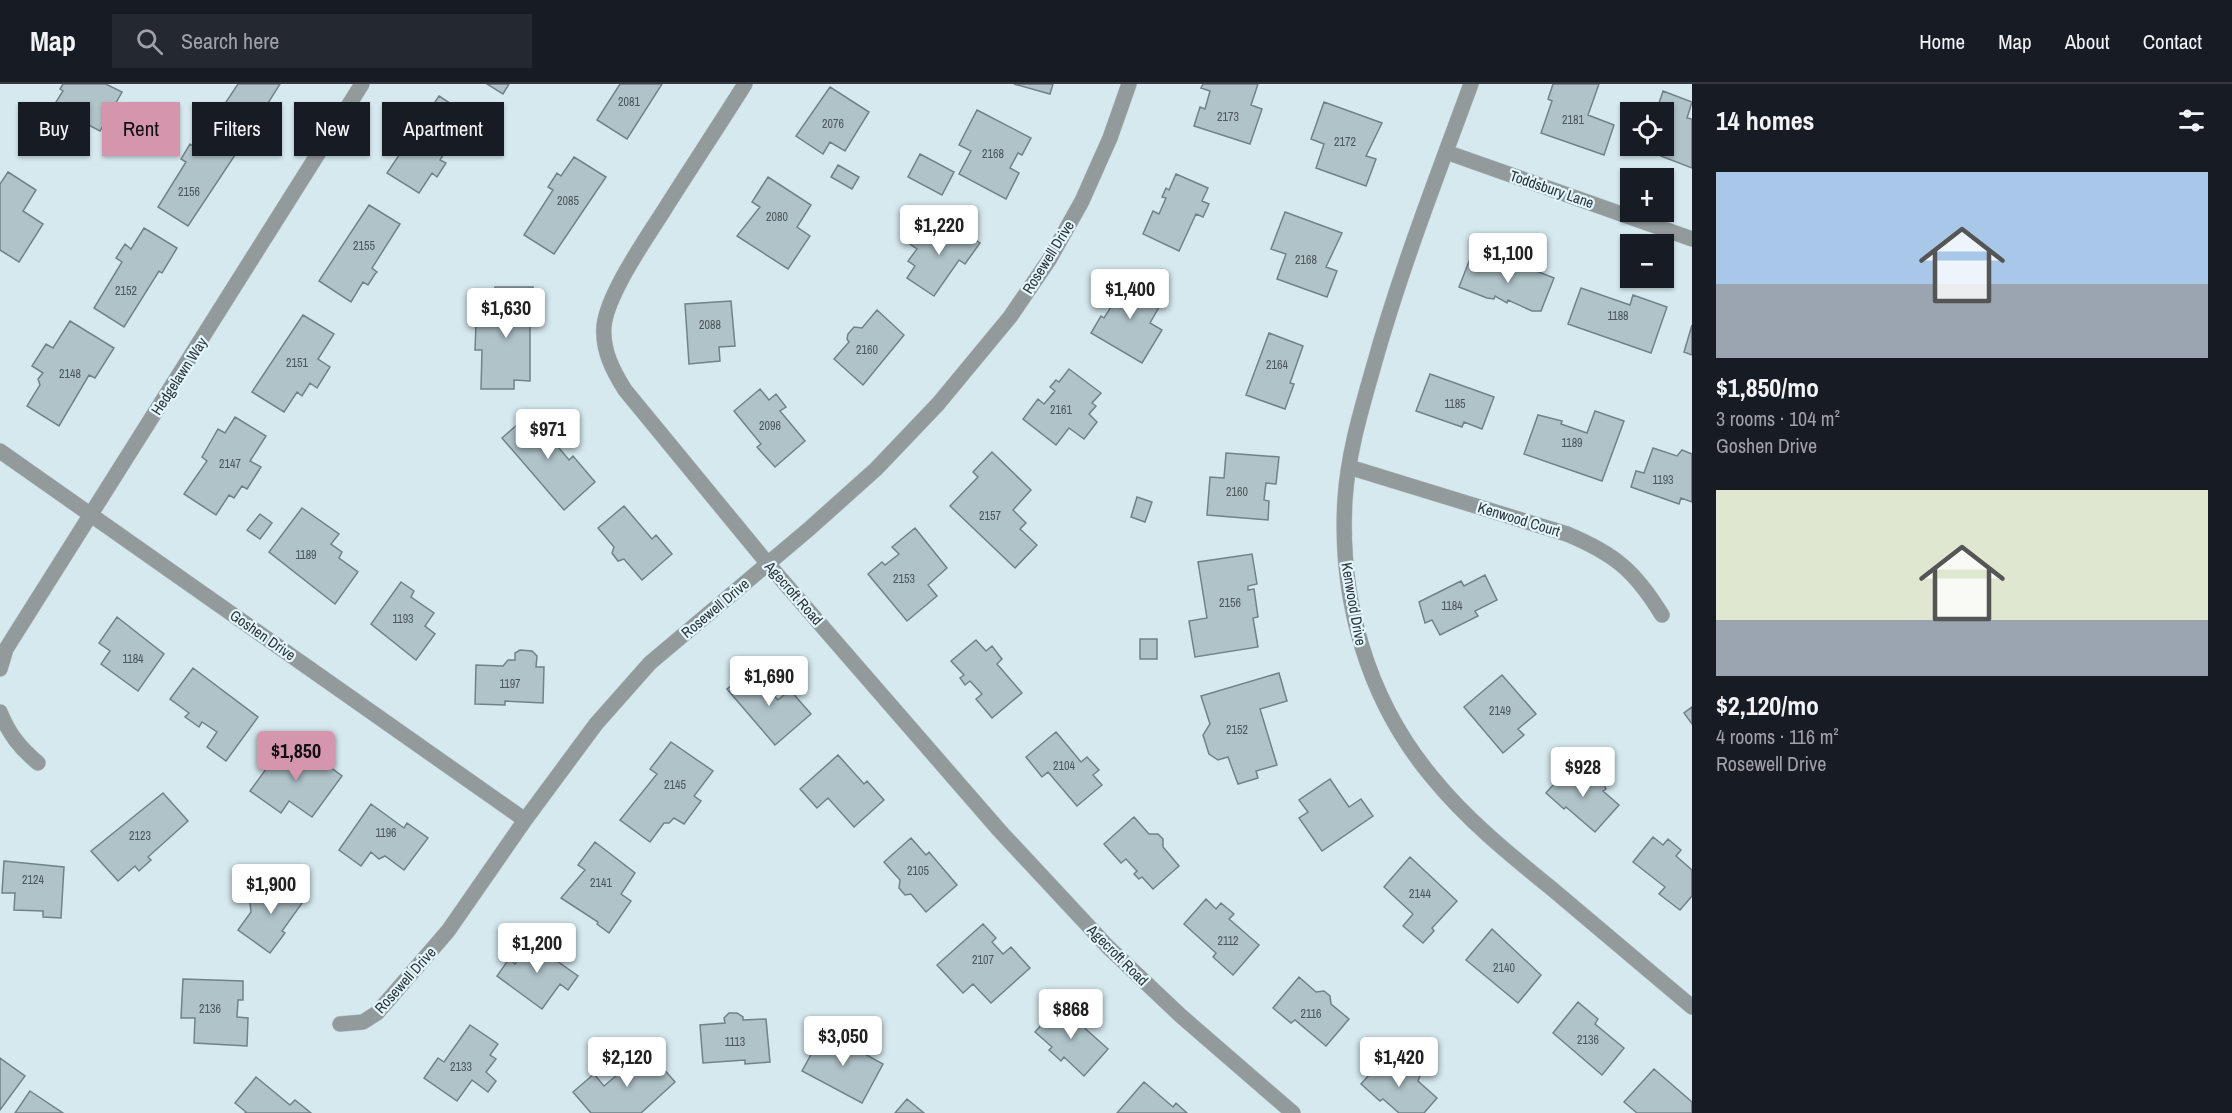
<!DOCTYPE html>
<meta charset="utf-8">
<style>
body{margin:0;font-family:"Archivo Narrow",sans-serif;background:#242831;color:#f1f3f6;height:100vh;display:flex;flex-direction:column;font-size:22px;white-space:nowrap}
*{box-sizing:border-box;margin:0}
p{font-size:20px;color:#9ea1a6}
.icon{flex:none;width:33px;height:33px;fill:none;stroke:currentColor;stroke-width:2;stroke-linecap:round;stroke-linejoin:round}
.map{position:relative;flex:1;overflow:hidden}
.sheet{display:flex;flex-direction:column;background:#171b24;width:540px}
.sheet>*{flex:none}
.top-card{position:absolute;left:18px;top:18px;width:570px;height:54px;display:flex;gap:12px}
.fabs{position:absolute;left:1620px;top:18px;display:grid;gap:12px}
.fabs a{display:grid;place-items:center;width:54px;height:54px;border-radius:0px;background:#171b24;box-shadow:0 2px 4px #0004;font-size:30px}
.price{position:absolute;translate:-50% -51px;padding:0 14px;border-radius:6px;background:#fff;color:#222;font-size:20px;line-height:39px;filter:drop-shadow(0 2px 3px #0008)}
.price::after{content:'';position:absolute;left:50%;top:36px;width:18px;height:14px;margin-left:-9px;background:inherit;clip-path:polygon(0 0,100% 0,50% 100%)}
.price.active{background:#d595ad;color:#111}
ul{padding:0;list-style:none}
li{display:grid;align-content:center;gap:12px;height:318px;padding:0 24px}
li span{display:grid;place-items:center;height:186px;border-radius:0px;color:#555}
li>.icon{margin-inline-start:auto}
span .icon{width:108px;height:108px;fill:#fffc;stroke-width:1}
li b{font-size:26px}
h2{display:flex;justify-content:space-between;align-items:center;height:72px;padding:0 24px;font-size:26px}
.chip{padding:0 21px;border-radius:0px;background:#171b24;box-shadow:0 2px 4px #0004;font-size:21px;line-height:54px}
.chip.active{background:#d595ad;color:#111}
header{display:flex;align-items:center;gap:36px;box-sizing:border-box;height:84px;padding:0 30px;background:#171b24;border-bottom:2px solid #363941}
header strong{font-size:28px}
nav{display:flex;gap:33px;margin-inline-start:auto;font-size:21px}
.search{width:420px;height:54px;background:#242831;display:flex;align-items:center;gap:15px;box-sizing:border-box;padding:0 21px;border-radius:0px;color:#9ea1a6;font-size:22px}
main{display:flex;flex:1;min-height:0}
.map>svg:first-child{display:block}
</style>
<header>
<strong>Map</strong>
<div class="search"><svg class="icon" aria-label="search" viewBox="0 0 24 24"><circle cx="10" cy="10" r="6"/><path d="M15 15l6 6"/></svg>Search here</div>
<nav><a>Home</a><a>Map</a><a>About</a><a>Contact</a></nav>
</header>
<main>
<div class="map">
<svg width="1692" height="1029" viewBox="0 0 1692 1029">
<rect width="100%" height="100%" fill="#d5e9ee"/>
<!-- building -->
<path fill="#afc3c8" stroke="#718388" stroke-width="1.5" d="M63,0H106L122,8L100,47L81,37L69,59L41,42L63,7L60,5Z
M238,0H280L253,43L222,24Z
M487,0H509L503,10Z
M620,0H662L627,55L597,36Z
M1014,0H1053L1050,10Z
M1203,0H1258L1251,21L1262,25L1250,60L1194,42L1200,23L1205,25L1210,7L1201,4Z
M1553,0H1599L1588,31L1614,41L1604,71L1541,49L1552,17L1548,15Z
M830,3L869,28L845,67L830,58L823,70L796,52Z
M1663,7L1692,18L1687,34L1692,35V84L1661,72L1663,67L1647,62H1664V28H1656Z
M439,12L468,31L440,76L446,79L437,93L432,89L419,109L387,89Z
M1324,18L1382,39L1366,72L1376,75L1366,102L1316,84L1324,60L1311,55Z
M977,26L1031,54L1022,71L1018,69L1010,84L1019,89L1006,115L959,90L971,67L959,61Z
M208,45L239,65L188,142L158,123L186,78L181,75L190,60L196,64Z
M920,70L954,88L942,111L908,93Z
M574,73L606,93L554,170L524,151L553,106L548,103L557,89L561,92Z
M838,81L859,93L852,105L831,93Z
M8,88L36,106L23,127L43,140L19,178L0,166V100Z
M1176,90L1208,104L1202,117L1209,120L1203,133L1196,130L1179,167L1143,150L1153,127L1159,130L1166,114L1162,113L1166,104L1169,106Z
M768,93L811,121L797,143L810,152L788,185L737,152L760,123L752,118Z
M369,121L400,140L372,184L377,188L375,190L368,201L363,198L351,218L319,197Z
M1285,128L1342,149L1326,183L1337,187L1327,213L1277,195L1286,170L1271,165Z
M946,136L980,159L965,180L959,176L934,212L907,194L915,182L908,177L917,165L910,160L921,145L934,154Z
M144,144L177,164L162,189L159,187L124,243L94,224L122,178L116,174L125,160L131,165Z
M1470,175L1503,187L1508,176L1554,194L1541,227H1532L1508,216L1507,219L1495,212L1494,215L1487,214L1459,203Z
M1121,190L1162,218L1150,239L1162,246L1142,279L1091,249L1101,232L1104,234L1113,220L1106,215Z
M495,203H533V230H530V297L514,296V305H481L482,266H475L476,239L489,240V226H495Z
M1581,204L1630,221L1633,211L1667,223L1651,269L1568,240Z
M731,217L735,262L719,263L720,277L689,280L685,220Z
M877,226L904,251L863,301L834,275L849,258L847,255L848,250L854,243L862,244Z
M303,231L334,250L318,275L330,283L317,304L310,299L302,312L297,308L284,328L252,308Z
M70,237L114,264L95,294L89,291L59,342L27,322L40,301L38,295L43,289L32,282L46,260L53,264Z
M1692,241V271L1684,268Z
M1269,249L1303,262L1290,299L1294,300L1285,325L1246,311Z
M1069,285L1101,309L1092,319L1096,322L1089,330L1097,338L1084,355L1069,344L1056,361L1023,335L1038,315L1044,320L1055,307L1050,303L1056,296L1059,298Z
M1430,290L1494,313L1482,345L1464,338L1462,343L1416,327Z
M760,305L769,316L776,310L786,323L780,327L805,357L775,383L757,363L761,360L734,327Z
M534,326L559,355L554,358L569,376L573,372L595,398L564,426L502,354Z
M1595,327L1624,337L1602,397L1524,370L1538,331L1562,337L1561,340L1587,349Z
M235,333L266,352L250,377L261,383L247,405L242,402L234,414L229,411L216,431L184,410L207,377L202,373L218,345L225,349Z
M1653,364L1677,372L1682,366L1692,370V418L1681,414L1679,420L1631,403L1636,387L1644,389Z
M992,368L1031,406L1013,426L1026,439L1020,445L1037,461L1015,484L950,422L978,393L973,388Z
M1226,369L1279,373L1276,400L1266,399L1264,416L1269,417L1268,436L1207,431L1210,393L1224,394Z
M1137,413L1152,418L1145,438L1131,433Z
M624,422L652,455L656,451L672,470L642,496L624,475L618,477L612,469L614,463L598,444Z
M302,424L339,450L331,460L342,468L339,474L358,488L335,520L269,468Z
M260,430L272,439L260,455L247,446Z
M915,444L947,484L928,501L937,512L907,537L868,490L882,478L885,481L899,470L892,463Z
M1252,470L1257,500L1248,502V506L1254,505L1258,533L1253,534L1258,563L1195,573L1189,537L1207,534L1198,478Z
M1485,491L1497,516L1475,527L1478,532L1440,551L1432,536L1425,539L1419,518L1461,497L1464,502Z
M401,498L414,507L411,513L434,529L425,542L435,550L416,576L371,540Z
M117,533L164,570L138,607L101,580L110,567L99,559Z
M1140,555H1157V575H1140Z
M976,556L986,567L992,562L1002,575L997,580L1022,609L992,634L976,615L982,610L970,597L965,601L960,594L964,591L951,577Z
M520,566L532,567L537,572L536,583H544L543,619L505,617V621L475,620L476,581L503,582L508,576H515V569Z
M193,584L258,633L226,677L207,663L217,648L202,638L199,643L185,633L189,629L170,615Z
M750,585L778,616L790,606L811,630L775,661L727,605Z
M1279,589L1287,617L1260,625L1277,681L1256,687L1258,694L1238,700L1228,673L1218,676L1209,670L1203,651L1210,640L1201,612Z
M1502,591L1536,630L1518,645L1524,651L1503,669L1464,623Z
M1692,623V640L1684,629Z
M1056,648L1081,678L1087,673L1099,686L1093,691L1102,701L1077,722L1048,688L1042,693L1026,673Z
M286,658L301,669L298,673L312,683L318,674L342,692L312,733L289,717L281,729L250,707Z
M671,658L713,687L694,712L701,717L684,740L674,734L669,739H664L650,758L620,736L657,690L650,685Z
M838,671L864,700L867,697L884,716L854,743L828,714L817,724L800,705Z
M1572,680L1594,698L1596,695L1601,696L1606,705L1603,707L1619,721L1595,748L1566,723L1564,725L1546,709Z
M1330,695L1349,723L1361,715L1373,732L1322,767L1299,734L1308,728L1299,716Z
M163,709L188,737L148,773L151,776L139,787L135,782L118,797L91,767Z
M371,720L404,744L407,739L428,754L404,786L385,772L379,775L371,768L361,782L339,766Z
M1134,733L1149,750H1158L1163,755V763L1179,782L1153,805L1142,793L1139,795L1134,790L1137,787L1126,775L1121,779L1104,760Z
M1653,753L1663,761L1668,755L1681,766L1676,772L1692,786V812L1680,826L1659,810L1665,803L1633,778Z
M911,754L926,771L929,768L957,801L926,828L911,810L905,811L899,804L900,796L884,778Z
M595,758L635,789L621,810L631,817L609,849L597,840L598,838L561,814L585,786L578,781Z
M1410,773L1457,817L1432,844L1434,847L1423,859L1403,842L1413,830L1384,803Z
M4,777L64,783L61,834L43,833V827L14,826L15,809H2Z
M276,794L305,815L282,847L285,849L270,869L238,846L251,828L250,819L254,813H262Z
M1206,815L1216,825L1221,819L1234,830L1229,835L1259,861L1233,891L1213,873L1216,869L1184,840Z
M983,840L996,854L992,858L1003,870L1011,863L1030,884L991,919L973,900L963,909L937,881Z
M1492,845L1541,891L1518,919L1466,876Z
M535,852L547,861L543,867L578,892L568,906L560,900L542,925L497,892L509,875L515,880Z
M1299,893L1316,908L1324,907L1330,912L1331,920L1349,935L1326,962L1295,936L1291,939L1273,924Z
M183,895L243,897V916H238L237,933L248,934L247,962L194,959L195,934H181Z
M1062,918L1082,936L1079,939L1108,965L1084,992L1064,973L1061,977L1049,966L1052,963L1035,948Z
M1578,918L1598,935L1595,940L1624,964L1602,991L1553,949Z
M729,929H737L743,933V936L766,935L770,978L745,980V976L703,979L700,941L725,939L724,934Z
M470,941L498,960L490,971L496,975L486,988L496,997L488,1008L472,996L457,1017L424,994L438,974L444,978Z
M823,949L845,961L846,957L855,955L863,959V969L883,980L862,1019L802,987Z
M647,966L675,998L641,1029H591L573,1008L594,990L604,1002L617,991L614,987L620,978L630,980Z
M1388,970L1405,986L1413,985L1420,992L1418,997L1437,1014L1424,1029H1399L1383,1015L1380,1017L1361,1000Z
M0,974L25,992L0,1026Z
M1654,985L1692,1018V1029H1637L1624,1018Z
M256,993L290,1021L295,1016L311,1029H245L246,1028L235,1019Z
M1144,998L1173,1023L1176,1019L1187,1029H1117Z
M30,1007L63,1029H15Z
M907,1015L924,1029H895Z"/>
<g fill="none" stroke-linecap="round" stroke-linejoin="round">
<defs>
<path id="minor" d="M745,0C718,43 690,85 663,128C645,156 607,211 604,242C602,266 613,287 625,306L768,480L999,746L1108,863L1181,932L1293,1029
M1471,0C1436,95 1399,190 1372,288C1360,330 1348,371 1345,415C1339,515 1367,615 1432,693C1466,735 1509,770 1551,804C1598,844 1645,883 1692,923
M1446,68L1692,155
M0,367L525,736
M1349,383L1567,450C1615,470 1635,487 1662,531
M0,585L6,565C123,376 244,189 362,0
M0,628C9,650 20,664 38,679
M340,940L363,938L377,929L448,847L525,736L596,640L650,579L809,445L876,385L938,320L1010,233L1049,176L1082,117L1110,54L1129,0"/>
</defs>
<!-- minor casing -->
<use href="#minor" stroke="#b4c5ca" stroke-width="16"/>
<!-- minor -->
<use href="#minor" stroke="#929a9c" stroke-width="15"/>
</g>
<g text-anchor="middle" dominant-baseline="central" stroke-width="4.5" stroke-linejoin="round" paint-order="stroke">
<!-- number labels -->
<g font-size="12" fill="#4e585c">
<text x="629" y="18">2081</text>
<text x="1228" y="33">2173</text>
<text x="1573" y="36">2181</text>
<text x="833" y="40">2076</text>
<text x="1345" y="58">2172</text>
<text x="993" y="70">2168</text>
<text x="189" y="108">2156</text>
<text x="568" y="117">2085</text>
<text x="777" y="133">2080</text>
<text x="364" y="162">2155</text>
<text x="1306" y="176">2168</text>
<text x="126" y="207">2152</text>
<text x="1618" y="232">1188</text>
<text x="710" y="241">2088</text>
<text x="867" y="266">2160</text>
<text x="297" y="279">2151</text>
<text x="1277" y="281">2164</text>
<text x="70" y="290">2148</text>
<text x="1455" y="320">1185</text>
<text x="1061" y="326">2161</text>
<text x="770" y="342">2096</text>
<text x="1572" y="359">1189</text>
<text x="230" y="380">2147</text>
<text x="1663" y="396">1193</text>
<text x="1237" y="408">2160</text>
<text x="990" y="432">2157</text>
<text x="306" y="471">1189</text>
<text x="904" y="495">2153</text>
<text x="1230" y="519">2156</text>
<text x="1452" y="522">1184</text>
<text x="403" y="535">1193</text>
<text x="133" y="575">1184</text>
<text x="510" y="600">1197</text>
<text x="1500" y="627">2149</text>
<text x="1237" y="646">2152</text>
<text x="1064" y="682">2104</text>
<text x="675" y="701">2145</text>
<text x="386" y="749">1196</text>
<text x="140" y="752">2123</text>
<text x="918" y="787">2105</text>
<text x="33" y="796">2124</text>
<text x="601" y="799">2141</text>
<text x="1420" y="810">2144</text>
<text x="1228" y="857">2112</text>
<text x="983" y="876">2107</text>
<text x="1504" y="884">2140</text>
<text x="210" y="925">2136</text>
<text x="1311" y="930">2116</text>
<text x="1588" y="956">2136</text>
<text x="735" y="958">1113</text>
<text x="461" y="983">2133</text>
</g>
<!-- street labels -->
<g font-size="15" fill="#2e3538" stroke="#e2f6fc">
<text transform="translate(1552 105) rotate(19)">Toddsbury Lane</text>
<text transform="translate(1048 173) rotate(-58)">Rosewell Drive</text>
<text transform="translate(179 292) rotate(-57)">Hedgelawn Way</text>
<text transform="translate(1519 435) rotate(17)">Kenwood Court</text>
<text transform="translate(794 509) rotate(49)">Agecroft Road</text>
<text transform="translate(1354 520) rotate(80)">Kenwood Drive</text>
<text transform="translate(715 524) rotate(-40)">Rosewell Drive</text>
<text transform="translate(263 551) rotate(35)">Goshen Drive</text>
<text transform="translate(1118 871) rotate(45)">Agecroft Road</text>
<text transform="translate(405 896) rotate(-48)">Rosewell Drive</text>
</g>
</g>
</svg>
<div class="fabs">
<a><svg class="icon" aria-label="locate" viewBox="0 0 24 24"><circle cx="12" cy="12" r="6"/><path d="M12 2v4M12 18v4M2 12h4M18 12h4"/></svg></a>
<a>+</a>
<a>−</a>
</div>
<b class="price" style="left:939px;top:172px">$1,220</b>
<b class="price" style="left:1508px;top:200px">$1,100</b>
<b class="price" style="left:1130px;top:236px">$1,400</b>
<b class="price" style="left:506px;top:255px">$1,630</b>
<b class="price" style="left:548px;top:376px">$971</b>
<b class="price" style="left:769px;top:623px">$1,690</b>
<b class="price active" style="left:296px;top:698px">$1,850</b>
<b class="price" style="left:1583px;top:714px">$928</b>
<b class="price" style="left:271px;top:831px">$1,900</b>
<b class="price" style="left:537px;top:890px">$1,200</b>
<b class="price" style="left:1071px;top:956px">$868</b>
<b class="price" style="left:843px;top:983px">$3,050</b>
<b class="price" style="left:627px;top:1004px">$2,120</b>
<b class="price" style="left:1399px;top:1004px">$1,420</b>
<div class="top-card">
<a class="chip">Buy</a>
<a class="chip active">Rent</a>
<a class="chip">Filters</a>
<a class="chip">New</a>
<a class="chip">Apartment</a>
</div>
</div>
<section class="sheet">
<h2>14 homes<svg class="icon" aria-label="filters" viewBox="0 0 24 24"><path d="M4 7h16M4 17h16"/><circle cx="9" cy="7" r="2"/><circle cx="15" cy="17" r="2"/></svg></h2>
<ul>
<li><span style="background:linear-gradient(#a9c7e8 60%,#9aa5b1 0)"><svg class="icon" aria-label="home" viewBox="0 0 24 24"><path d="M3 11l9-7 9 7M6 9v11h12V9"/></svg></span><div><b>$1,850/mo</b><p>3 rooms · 104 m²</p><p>Goshen Drive</p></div></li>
<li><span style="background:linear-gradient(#dfe7d0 70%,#9aa5b1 0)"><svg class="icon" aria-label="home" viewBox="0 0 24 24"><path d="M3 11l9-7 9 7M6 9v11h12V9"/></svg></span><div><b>$2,120/mo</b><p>4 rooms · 116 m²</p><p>Rosewell Drive</p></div></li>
</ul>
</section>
</main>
